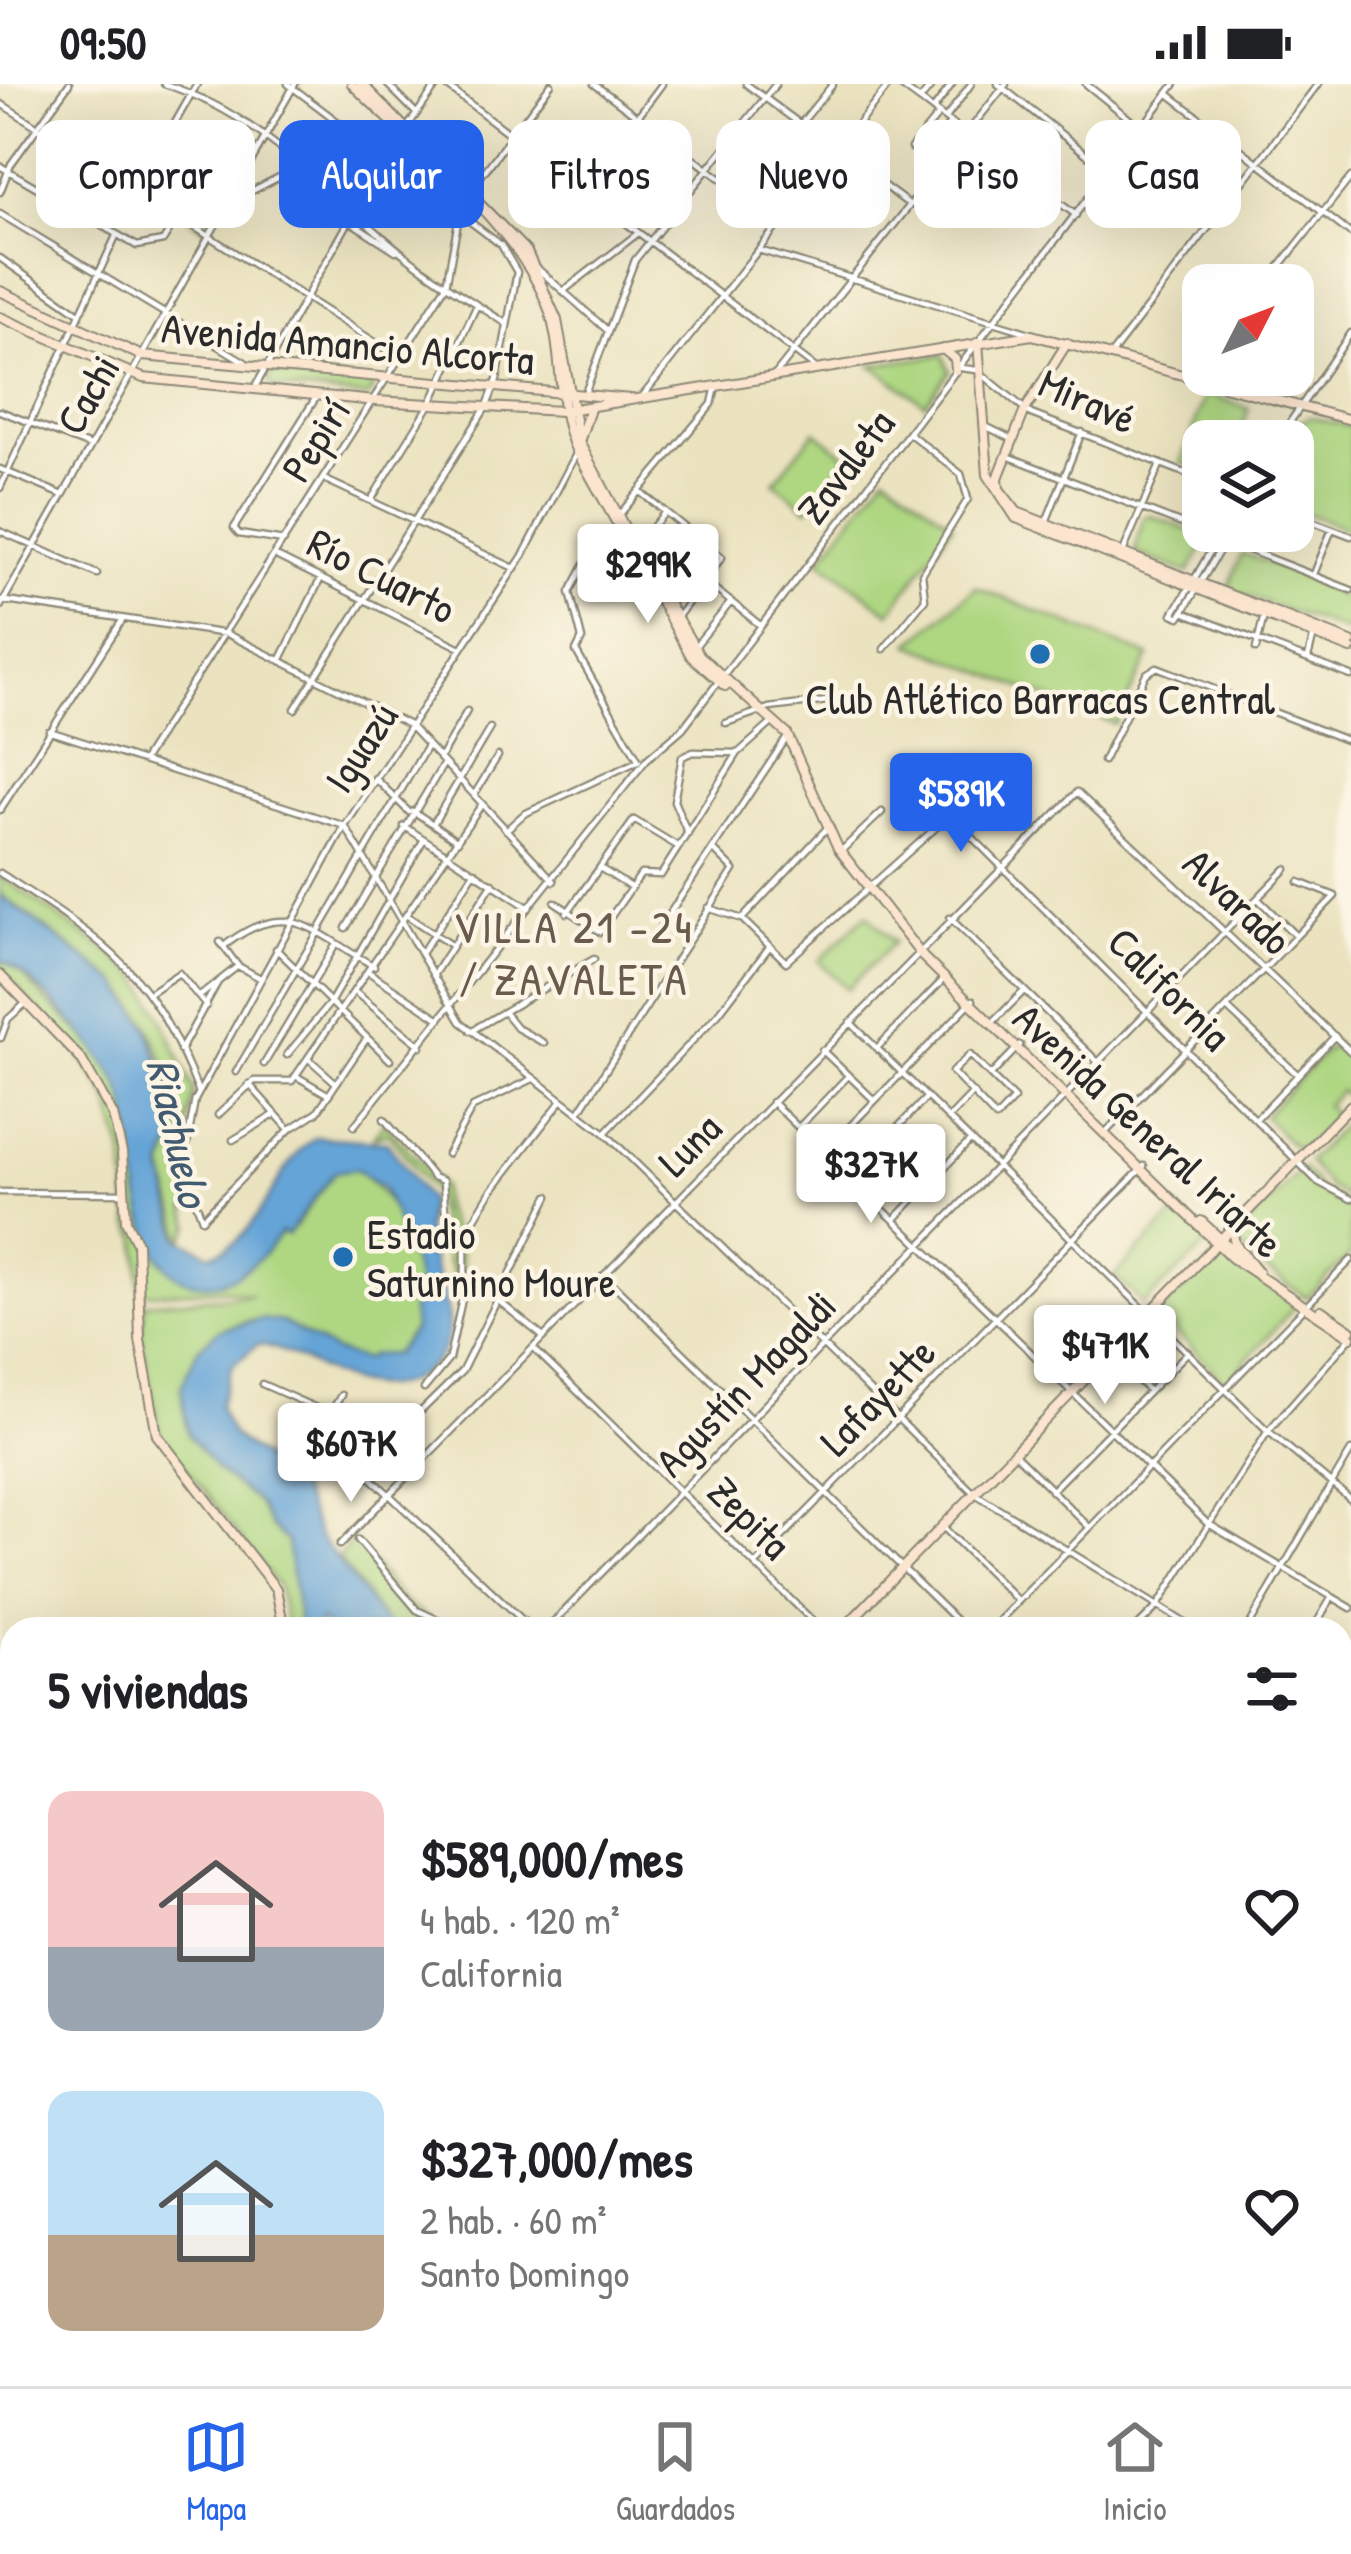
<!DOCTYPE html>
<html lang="es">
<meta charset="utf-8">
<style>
body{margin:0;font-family:"Patrick Hand",sans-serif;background:#f2f2f2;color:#202124;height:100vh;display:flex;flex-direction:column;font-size:45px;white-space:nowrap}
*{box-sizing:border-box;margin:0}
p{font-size:39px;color:#757577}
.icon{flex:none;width:66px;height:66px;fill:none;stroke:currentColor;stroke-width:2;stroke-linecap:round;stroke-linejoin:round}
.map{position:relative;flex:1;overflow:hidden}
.sheet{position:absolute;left:0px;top:1533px;width:1353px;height:771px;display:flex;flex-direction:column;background:#fff;border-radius:36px 36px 0 0;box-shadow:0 12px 48px #0002}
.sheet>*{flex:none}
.guide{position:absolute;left:36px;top:36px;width:1281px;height:108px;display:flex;gap:24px}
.needle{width:78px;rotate:48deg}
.fabs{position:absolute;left:1182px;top:180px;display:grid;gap:24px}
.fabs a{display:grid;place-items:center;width:132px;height:132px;border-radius:24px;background:#fff;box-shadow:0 12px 48px #0002;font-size:60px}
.price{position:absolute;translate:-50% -102px;padding:0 27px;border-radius:12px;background:#fff;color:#222;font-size:39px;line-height:78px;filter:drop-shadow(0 3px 6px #0008)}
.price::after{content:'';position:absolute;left:50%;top:72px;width:36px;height:27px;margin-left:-18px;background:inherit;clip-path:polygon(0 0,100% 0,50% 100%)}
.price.on{background:#2563eb;color:#fff}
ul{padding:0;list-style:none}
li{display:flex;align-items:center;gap:36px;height:300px;padding:0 48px}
li span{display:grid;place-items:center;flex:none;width:336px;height:240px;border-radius:24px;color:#555}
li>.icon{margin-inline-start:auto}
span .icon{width:144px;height:144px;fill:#fffc;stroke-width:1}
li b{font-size:51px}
h2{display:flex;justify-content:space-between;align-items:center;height:144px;padding:0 48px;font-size:51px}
.tag{padding:0 42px;border-radius:24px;background:#fff;box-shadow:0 12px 48px #0002;font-size:42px;line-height:108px}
.tag.on{background:#2563eb;color:#fff}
.status{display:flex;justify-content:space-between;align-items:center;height:84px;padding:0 60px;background:#fff;direction:ltr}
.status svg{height:33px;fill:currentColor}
.tab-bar{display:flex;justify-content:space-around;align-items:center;height:168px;border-top:3px solid #e0e0e0;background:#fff;font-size:33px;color:#757577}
.tab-bar a{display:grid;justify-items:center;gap:6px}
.tab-bar .on{color:#2563eb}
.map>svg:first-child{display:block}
</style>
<div class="status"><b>09:50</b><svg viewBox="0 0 49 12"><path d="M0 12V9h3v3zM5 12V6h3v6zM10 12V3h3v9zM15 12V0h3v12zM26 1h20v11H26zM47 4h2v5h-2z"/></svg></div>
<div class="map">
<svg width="1351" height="2302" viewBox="0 0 1351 2302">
<rect width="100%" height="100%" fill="#fcf5e5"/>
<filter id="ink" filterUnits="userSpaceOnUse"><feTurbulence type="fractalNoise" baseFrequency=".00833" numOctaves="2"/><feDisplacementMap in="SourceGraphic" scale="24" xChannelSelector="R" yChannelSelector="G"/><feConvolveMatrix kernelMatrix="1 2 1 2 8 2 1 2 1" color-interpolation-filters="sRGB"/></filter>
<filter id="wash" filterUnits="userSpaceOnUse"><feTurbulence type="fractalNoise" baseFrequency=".004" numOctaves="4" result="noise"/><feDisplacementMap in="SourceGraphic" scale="48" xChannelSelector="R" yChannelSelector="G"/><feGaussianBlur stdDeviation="2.7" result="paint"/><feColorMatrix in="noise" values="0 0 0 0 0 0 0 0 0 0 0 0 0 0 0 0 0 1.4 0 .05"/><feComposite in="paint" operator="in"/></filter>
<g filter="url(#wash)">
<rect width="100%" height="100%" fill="#ebe3c0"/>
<!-- green -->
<path fill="#afd782" stroke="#6d8156" stroke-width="3" d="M157,85L222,119L207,146L144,106Z
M943,271L950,287L925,320L872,281Z
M274,289L367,298L373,305L367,313L274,304L268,297Z
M1206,309L1249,325L1237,357H1203V387L1181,379Z
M1311,333L1351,343V446L1293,425V357H1281L1292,341Z
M815,347L849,374L808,425L774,398Z
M886,390L953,440L890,529L820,476Z
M1150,431L1209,454L1188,489L1135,468L1144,433Z
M1242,469L1315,497L1341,513L1351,511V549L1228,505Z
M976,503L1149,572L1115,640L910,560Z
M0,792L116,873L138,892L161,931L194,1007L180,1083L193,1122L186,1125L191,1141L183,1156L164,1084L180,1039L167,985L149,942L118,898L0,810Z
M867,830L894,858L847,905L819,877Z
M0,876C25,885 29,901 48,918C76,943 103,968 120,1003C150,1065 118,1160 190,1198L295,1143L335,1087L357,1085C390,1109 415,1159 419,1199C420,1215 412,1226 414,1245L394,1270L367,1276L336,1268L283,1238L250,1236L219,1246L198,1265L181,1303L188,1351L218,1387L258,1419L271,1444L287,1457C289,1487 299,1515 298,1545H287L278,1502L160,1350L142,1254L145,1219L252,1211L224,1205L140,1210L138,1155L129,1140L124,1069L106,1011L78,968L0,885Z
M1334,959L1351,976V1016L1340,1007L1326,1021L1336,1032L1305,1063L1295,1064L1263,1032Z
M1351,1033V1114L1330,1105L1308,1077Z
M384,1038L442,1102C438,1138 469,1154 461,1204L447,1176L434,1108L388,1049L374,1053Z
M1303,1084L1325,1111L1351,1121V1170L1307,1214L1249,1174L1235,1154Z
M1179,1126L1211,1157L1144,1220L1114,1192Z
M1222,1167L1297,1220L1226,1299L1159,1230Z
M353,1456L404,1517L443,1545H390L338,1474Z"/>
<!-- water -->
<path fill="#65a4d7" stroke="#486881" stroke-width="3" d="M0,811L118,899L147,941L180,1039L163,1084L179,1154L210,1170C262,1159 272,1081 316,1053L387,1058L429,1117C429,1126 426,1135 426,1144C427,1195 483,1255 414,1294C394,1305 374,1304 352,1298C319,1289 292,1266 258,1260L232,1282L219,1323L232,1351L297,1400L319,1452L390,1545H329L320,1537L318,1545H298C299,1515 289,1487 287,1457L271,1444L258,1419L218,1387L188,1351L181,1303L198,1265L219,1246L261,1235L282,1238L336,1268L366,1276L371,1271L394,1270L414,1245L411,1225L419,1208L410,1169L383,1104L357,1085L335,1088L287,1151L281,1148C268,1170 237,1199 209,1200C125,1203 143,1058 122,1008C108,972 33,889 0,876Z"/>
</g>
<g filter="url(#ink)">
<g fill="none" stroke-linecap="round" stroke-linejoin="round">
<defs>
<path id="street" d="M164,0C264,31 326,109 406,172C438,197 473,218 507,240
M288,0L501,161L517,188L497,296L487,322L295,625
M387,0L416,29
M444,0L817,285
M594,0L780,139
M746,0L910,121
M898,0L1076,131
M998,0L1109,88
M1086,0L1142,45
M1170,11L1351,150
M920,16L933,0
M0,19L400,274
M933,26L952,0
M638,32L662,0
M946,34L971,0
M799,42L833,0
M911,64L939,30
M924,73L950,39
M154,79L228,120
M0,82L137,162L163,157L171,144L170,129
M281,93L396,167
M137,106L197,0
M0,108L11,80L69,0
M228,119L303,81
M0,130L245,278
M759,166L1033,250
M0,174L79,229
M537,184L607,246
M1265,201L1351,93
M566,205L637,150
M1111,271L1318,0
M961,284L977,286L1031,330L1203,396
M775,291L1006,0
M1193,292L1203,280
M255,303L385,74L438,0
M585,309L635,176L776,0
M641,314L890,0
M0,327L90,362
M985,342L1012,355
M1277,357L1351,249
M1010,373L1351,506
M0,385L63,411
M326,396L514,484
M0,404L116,152
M639,407L722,473L676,535
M371,416L431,319L477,221
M620,430L712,320L716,302
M1293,430L1351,452
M1046,438L1082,348
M0,447L97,490
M620,449L594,463L570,508L582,555L576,567L639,677
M647,451L760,541
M284,457L239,450L234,444L317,312
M635,465L665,428
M1122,470L1160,381
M278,473L461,564
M1314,490L1332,445
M1195,494L1222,447
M1189,504L1173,530L1180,533L1231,447
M0,516L227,550L409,641L554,797
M0,523L295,0
M1183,528L1351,592
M693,565L731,518
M884,565L925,515L922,490L968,415L961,390L910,350
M1256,565L1264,531
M1308,574L1314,550
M281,575L321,494
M726,639L769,624L853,614
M49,647L345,742
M440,674L467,627
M144,675L446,201L462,117L551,0
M1103,677L1146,590L1157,583L1351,658
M375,694L409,728
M474,711L498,672
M0,726L123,535
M413,727L458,757
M433,740L490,644
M345,742L461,938L605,1049L974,1409L1195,1545
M404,742L529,824
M828,743L742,835L786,878L950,731L1318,1098L1351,1115
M506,746L524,730L638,677
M688,750L674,717L682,673L693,668L738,669
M840,768L882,728
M600,784L630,803
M0,789C107,859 151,885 199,1009
M1258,815L1296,852
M555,818L600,848L641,790L661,791L738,669L773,638
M708,824L742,835
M567,829L634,736L679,763
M409,833L452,862
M950,834L1099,979
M346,844L444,679
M660,844L786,655
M220,858L238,882L260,894
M224,862C289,811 312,848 374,882
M276,865L390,976
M422,868L475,787
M370,889L440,935
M434,890L493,799
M149,909L179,889L206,922
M356,909L421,962
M200,912L238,882
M1228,925L1298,991
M504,928L517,944L544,959
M850,938L1268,1347L1351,1416
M992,939L1024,907
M471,947L594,875
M1,954L8,935L27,918
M367,954L317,1028L289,1046L202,1135L183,1082L195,1016L345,742L524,470L576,370
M877,964L944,895
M822,966L874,1016
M180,967L218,898
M287,971L330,919L424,755
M970,971L1014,1015L996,1034L952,988Z
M309,975L336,999
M264,980L335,862
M236,988L427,662
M991,991L1020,961
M296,992L327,1010
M249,1000L289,1045
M772,1018L1207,1439L1351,1524
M579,1028L734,786L713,765
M218,1031L254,997H292L482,720
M1258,1033L1335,952
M949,1034L973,1009
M384,1035L433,1093L443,1097L445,1126L465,1161V1201L449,1275L424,1305
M354,1042L647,675L683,644L1175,0
M799,1043L848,992
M899,1044L943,1086
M605,1049L718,930L770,862
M1104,1050L1335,812L1299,798
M233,1056L274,1031
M878,1064L920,1107
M825,1068L973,916
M447,1070L473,1023L533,995
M850,1093L925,1015
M0,1108L125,1109
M894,1136L971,1056
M462,1156L490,1109L562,1016
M605,1192L965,1545
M495,1214L542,1252
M533,1264L821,1545
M1111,1269L1149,1307
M262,1300L330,1330
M324,1333L349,1373L532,1545
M300,1343L330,1330L341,1311
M1016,1371L1089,1443
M362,1385L462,1287L549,1112
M1051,1407L1188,1268
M942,1442L1018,1517
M358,1456L417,1526L458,1545
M340,1461L1077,708L1351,968
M755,1481L1144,1082
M547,1545L1286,785
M991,1545L1351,1176
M1135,1545L1157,1523L1268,1347L1351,1253
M1247,1545L1351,1367
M1313,1545L1332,1513
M1341,1639L1351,1623
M5,1640H12
M1341,1720L1351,1726
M7,1732L12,1733
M1341,1798L1351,1780
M1341,1910L1351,1920
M0,1918H12
M0,2009L12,2010
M1341,2069L1351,2076
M10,2100L12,2099
M0,2190H12
M170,2292L252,2302
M438,2292L445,2302
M1243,2292L1244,2302
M94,2302L95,2292
M325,2302L339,2292
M438,2302L451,2292
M578,2302L579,2292
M685,2302L686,2292
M781,2302V2292
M882,2302L883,2292
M978,2302L979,2292
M1073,2302L1074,2292"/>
<path id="secondary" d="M352,0C414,63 518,140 548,223C565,271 555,321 577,368L691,572L725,602
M362,0L527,168L557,236L579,358L636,465L699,571L787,650L838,764L923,873L1232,1174L1351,1253
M0,207L142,272L631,315
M0,233L143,294L375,317L562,327L1032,251L1351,336
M978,258L988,391L1016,434L1351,565
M1067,259L1025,326L998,394L999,405L1017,428L1351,558
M943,265L955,275L956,286
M579,358L590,325
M0,891L81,975L113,1031L122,1069L126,1137L137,1159L140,1256L157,1351L276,1505L284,1545
M1201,1137L1243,1176
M1232,1145L1235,1160L1258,1187
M1321,1226L1351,1246
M843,1545L1351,1021
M1341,1982L1351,1968
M544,2292L552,2302
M552,2292L560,2302
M2,2302L6,2092
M1115,2302L1122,2292"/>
</defs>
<!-- street casing -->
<use href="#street" stroke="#8b8776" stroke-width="9"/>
<!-- secondary casing -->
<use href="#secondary" stroke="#8b8776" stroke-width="12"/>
<!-- street -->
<use href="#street" stroke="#fff" stroke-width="4.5"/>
<!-- secondary -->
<use href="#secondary" stroke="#fbe5cf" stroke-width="8"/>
<defs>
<path id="rail" d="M1341,2019L1351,2005
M1135,2302L1142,2292"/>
</defs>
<!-- rail casing -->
<use href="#rail" stroke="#2b2b2b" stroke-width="8"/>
<!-- rail -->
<use href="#rail" stroke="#fcf5e5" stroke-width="3" stroke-dasharray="9" stroke-linecap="butt"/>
</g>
</g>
<!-- markers -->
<g fill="#1f6fb2" stroke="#fcf5e5" stroke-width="4.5">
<circle cx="1040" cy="570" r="12"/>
<circle cx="343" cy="1173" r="12"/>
</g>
<g text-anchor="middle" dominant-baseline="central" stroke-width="9" stroke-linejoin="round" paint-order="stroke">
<!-- street labels -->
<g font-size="42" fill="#2b2b2b" stroke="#fcf5e5">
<text transform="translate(348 259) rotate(5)">Avenida Amancio Alcorta</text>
<text transform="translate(87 310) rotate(-60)">Cachi</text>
<text transform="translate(1088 316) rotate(24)">Miravé</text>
<text transform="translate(315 355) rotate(-58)">Pepirí</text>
<text transform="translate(845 382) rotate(-53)">Zavaleta</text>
<text transform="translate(382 491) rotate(27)">Río Cuarto</text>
<text transform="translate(360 663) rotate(-57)">Iguazú</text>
<text transform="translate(1238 817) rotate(44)">Alvarado</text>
<text transform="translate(1170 904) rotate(45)">California</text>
<text transform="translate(1149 1046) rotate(43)">Avenida General Iriarte</text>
<text transform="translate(689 1060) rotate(-45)">Luna</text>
<text transform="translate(745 1299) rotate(-46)">Agustín Magaldi</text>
<text transform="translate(877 1312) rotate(-46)">Lafayette</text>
<text transform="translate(750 1433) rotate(45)">Zepita</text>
</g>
<!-- poi labels -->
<g font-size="42" fill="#2b2b2b" stroke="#fcf5e5">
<text x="1040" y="614">Club Atlético Barracas Central</text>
<text x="367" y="1149" text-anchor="start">Estadio<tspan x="367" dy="48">Saturnino Moure</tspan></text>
</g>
<!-- neighbourhood labels -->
<g font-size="45" letter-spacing="3" fill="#6a5b4c" stroke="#fcf5e5">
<text x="574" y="842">VILLA 21 -24<tspan x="574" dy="52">/ ZAVALETA</tspan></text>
</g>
<!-- water labels -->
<g font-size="45" font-style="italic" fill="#425b70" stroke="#fcf5e5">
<text transform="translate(179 1048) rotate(77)">Riachuelo</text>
</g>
</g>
</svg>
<div class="fabs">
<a><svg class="needle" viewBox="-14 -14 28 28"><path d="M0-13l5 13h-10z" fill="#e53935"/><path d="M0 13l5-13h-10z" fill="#757577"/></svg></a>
<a><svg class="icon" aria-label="layers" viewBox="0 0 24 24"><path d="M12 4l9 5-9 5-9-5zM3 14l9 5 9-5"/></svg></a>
</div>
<b class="price" style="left:648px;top:542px">$299K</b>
<b class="price on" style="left:961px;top:771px">$589K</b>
<b class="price" style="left:871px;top:1142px">$327K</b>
<b class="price" style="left:1105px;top:1323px">$471K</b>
<b class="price" style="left:351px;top:1421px">$607K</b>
<div class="guide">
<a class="tag">Comprar</a>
<a class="tag on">Alquilar</a>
<a class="tag">Filtros</a>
<a class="tag">Nuevo</a>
<a class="tag">Piso</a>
<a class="tag">Casa</a>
</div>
<section class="sheet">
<h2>5 viviendas<svg class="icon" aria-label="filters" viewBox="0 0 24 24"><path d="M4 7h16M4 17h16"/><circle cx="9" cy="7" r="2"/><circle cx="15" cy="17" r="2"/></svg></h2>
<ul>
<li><span style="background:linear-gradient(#f6c9c9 65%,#9aa5b1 0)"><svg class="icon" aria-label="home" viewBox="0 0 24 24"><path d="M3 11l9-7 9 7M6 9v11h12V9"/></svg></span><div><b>$589,000/mes</b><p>4 hab. · 120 m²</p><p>California</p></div><svg class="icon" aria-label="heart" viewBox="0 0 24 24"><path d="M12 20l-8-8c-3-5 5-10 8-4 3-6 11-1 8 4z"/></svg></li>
<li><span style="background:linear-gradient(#bfe0f5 60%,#b9a48a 0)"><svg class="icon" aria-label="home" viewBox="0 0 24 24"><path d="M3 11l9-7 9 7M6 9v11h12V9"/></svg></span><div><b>$327,000/mes</b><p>2 hab. · 60 m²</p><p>Santo Domingo</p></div><svg class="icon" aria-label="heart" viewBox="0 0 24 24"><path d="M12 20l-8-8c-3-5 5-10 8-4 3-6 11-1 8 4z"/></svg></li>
</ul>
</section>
</div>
<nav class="tab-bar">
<a class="on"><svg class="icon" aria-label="map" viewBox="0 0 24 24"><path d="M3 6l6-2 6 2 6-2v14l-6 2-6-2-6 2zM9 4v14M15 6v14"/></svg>Mapa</a>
<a><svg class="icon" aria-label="saved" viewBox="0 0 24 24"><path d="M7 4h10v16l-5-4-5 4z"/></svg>Guardados</a>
<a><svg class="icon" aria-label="home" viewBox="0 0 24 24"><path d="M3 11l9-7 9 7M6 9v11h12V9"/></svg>Inicio</a>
</nav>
